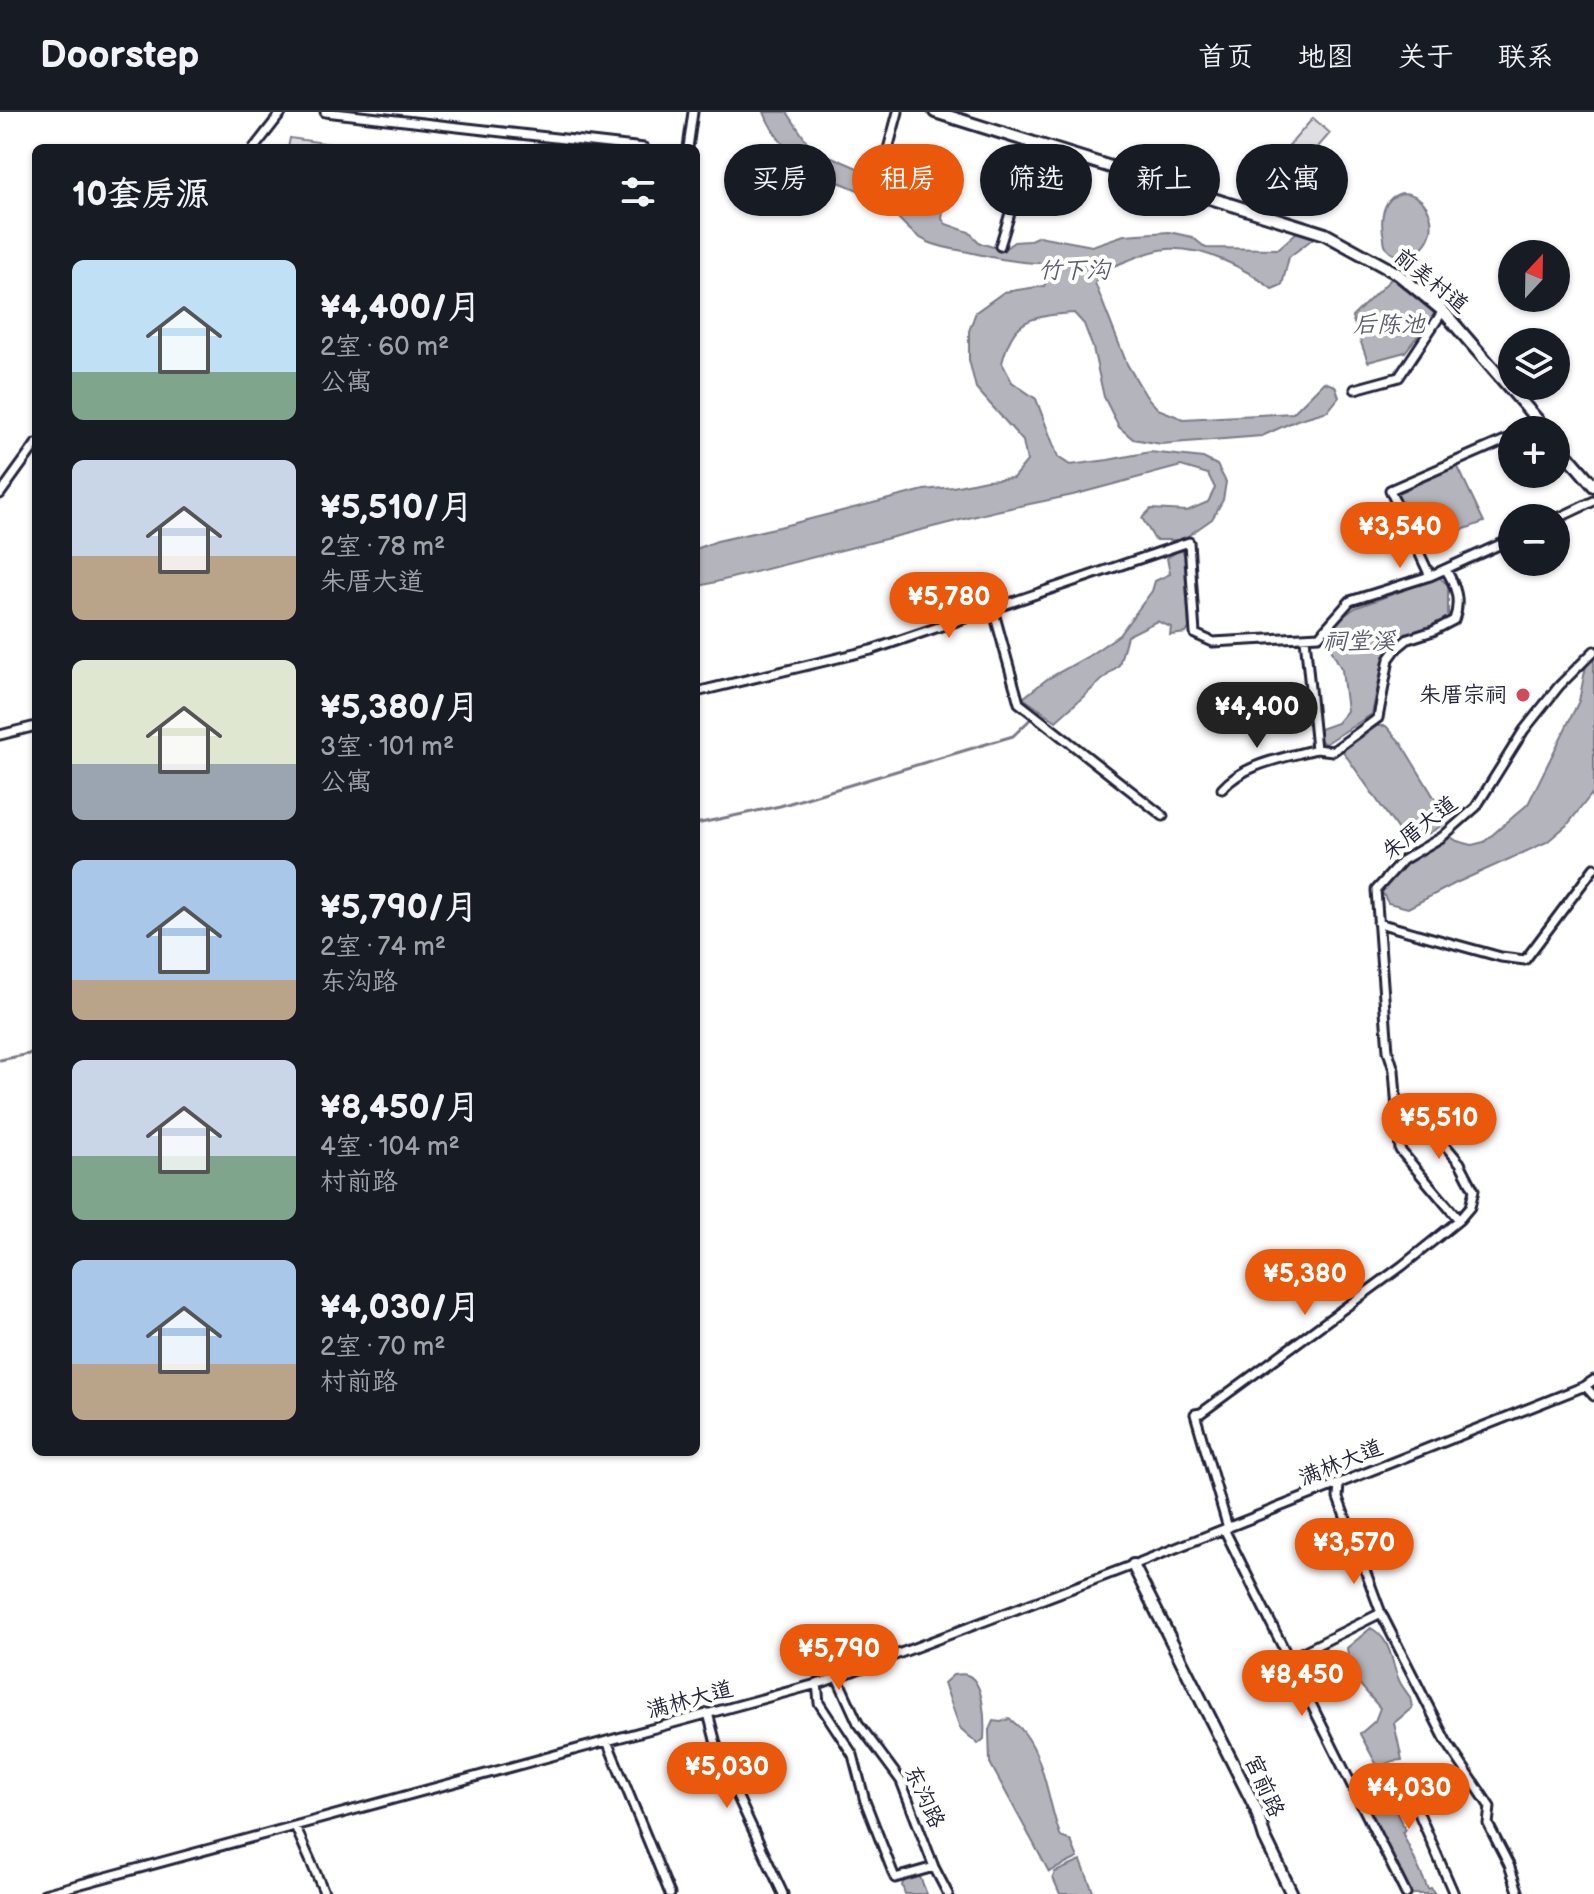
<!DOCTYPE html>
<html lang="zh">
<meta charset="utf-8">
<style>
body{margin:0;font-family:"Balsamiq Sans","LXGW WenKai TC",sans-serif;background:#242831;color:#f1f3f6;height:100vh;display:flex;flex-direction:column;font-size:30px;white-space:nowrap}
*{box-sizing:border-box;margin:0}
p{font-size:26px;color:#9ea1a6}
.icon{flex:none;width:44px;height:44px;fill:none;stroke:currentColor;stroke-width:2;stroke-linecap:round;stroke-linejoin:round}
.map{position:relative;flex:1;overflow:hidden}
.sheet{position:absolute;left:32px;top:32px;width:668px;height:1312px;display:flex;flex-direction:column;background:#171b24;border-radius:12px;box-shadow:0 2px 6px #0004}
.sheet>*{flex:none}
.top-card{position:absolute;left:724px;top:32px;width:750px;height:72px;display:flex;gap:16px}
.needle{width:52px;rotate:22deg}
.buttons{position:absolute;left:1498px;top:128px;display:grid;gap:16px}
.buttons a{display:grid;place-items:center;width:72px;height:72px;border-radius:50%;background:#171b24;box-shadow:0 2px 6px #0004;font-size:40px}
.price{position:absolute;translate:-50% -68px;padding:0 18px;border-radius:28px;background:#ea580c;color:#fff;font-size:26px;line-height:52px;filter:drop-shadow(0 2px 4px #0008)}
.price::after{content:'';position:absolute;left:50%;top:48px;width:24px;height:18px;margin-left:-12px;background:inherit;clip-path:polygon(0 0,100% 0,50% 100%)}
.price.selected{background:#222;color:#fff}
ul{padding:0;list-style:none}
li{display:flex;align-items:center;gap:24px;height:200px;padding:0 40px}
li span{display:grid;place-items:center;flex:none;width:224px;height:160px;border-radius:12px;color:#555}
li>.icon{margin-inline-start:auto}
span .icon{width:96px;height:96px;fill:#fffc;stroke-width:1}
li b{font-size:34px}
h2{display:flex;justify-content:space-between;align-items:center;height:96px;padding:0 40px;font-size:34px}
.tag{padding:0 28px;border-radius:36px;background:#171b24;box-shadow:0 2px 6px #0004;font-size:28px;line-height:72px}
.tag.selected{background:#ea580c;color:#fff}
header{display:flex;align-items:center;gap:48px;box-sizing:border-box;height:112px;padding:0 40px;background:#171b24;border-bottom:2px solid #363941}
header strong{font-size:38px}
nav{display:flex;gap:44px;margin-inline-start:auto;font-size:28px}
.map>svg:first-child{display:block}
</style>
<header>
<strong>Doorstep</strong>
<nav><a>首页</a><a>地图</a><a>关于</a><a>联系</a></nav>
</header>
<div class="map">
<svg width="1594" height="1782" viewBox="0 0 1594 1782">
<rect width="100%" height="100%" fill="#fff"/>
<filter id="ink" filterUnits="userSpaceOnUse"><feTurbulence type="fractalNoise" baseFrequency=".0125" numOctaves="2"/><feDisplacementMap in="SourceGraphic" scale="16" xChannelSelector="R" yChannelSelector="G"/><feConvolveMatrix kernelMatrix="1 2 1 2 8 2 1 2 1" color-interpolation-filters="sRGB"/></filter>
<g filter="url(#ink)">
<!-- green -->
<path fill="#dfdfe2" stroke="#80808e" stroke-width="2" d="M1313,6L1330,21L1305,50L1288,35Z
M290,26L358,36H312L295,34L294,36H288Z"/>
<!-- water -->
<path fill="#b4b4bc" stroke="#7a7a88" stroke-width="2" d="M764,0H787L811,36L885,68L909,82L915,90L920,93L926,92L932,86L941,88L944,92L942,107L946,112L969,120L980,131L1003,138L1014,130L1028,129L1039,124L1092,134L1124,123L1169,120L1192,125L1206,136L1278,137L1297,120L1315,125L1289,145L1282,173L1272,177C1244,155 1204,135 1167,137C1152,138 1137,145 1124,150C1108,157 1103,156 1095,171L1127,252L1146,284L1158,297L1183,307L1293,301L1324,270L1335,274L1339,285L1328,299L1297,308L1262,324L1161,332L1133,327L1119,315L1104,285L1093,236L1084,212L1074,201C1030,205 1014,205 1002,251L1012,270L1036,287L1058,345L1070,353L1108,348L1150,340L1203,346L1217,353L1226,370L1223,388L1212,407L1182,428H1155L1142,406L1151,397L1187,399L1208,390L1215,376L1208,362L1181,354L1073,383L996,399L696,475V437L717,429L779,415L924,378L953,375L986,368L1013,366L1027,349L1023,329L976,276L969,248V219L976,200L1004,180L1044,174C1049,165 1048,160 1043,151C1016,151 990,145 964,139C952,137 939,135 928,130C909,122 898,103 882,91C865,79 845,73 826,65C799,52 774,28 764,0Z
M1402,81C1430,81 1443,120 1419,138C1414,141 1407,143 1401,145C1399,144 1390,141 1389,139C1385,136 1384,131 1384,126C1380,109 1381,86 1402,81Z
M1394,164L1436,200L1405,240L1368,250L1352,205Z
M1457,353L1484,410L1421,433L1395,379Z
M1181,437L1184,442L1189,516L1186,521L1170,523L1171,515L1157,509L1127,524L1119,553L1056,609L1023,586L1047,567L1087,545L1119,523L1152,479L1155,469L1170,462L1167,446Z
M1439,465L1448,473V506L1390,533L1383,549L1372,602L1325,632L1320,628V617L1337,611L1347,599L1342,558L1324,524L1344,504L1355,496Z
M1594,546V679L1568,712L1547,730L1456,771L1408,796L1388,791L1382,780L1405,751L1449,724L1457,729L1472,733L1484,730L1528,692L1579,589L1586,554Z
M1375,614H1386L1401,631L1443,700L1444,712C1426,723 1417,733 1398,718L1342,638Z
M1371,1516C1394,1529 1390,1553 1401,1572C1408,1584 1410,1581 1412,1596L1394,1611L1402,1648L1393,1649L1378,1655L1360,1622L1375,1609L1380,1596L1351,1562L1347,1536Z
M953,1563C958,1563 963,1561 967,1563C985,1569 985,1613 984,1627L978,1632L960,1616L944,1571Z
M1009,1607C1045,1629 1046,1689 1061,1725L1071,1729L1078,1746L1049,1760L990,1651L989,1618L993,1609L1001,1610Z
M1379,1677L1387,1681L1405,1718L1402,1720L1428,1777L1431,1776L1435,1782H1412L1362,1686L1370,1678Z
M1081,1749L1094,1782H1060L1053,1766L1055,1760Z
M915,1763L920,1765L927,1782H905L902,1773L905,1767Z"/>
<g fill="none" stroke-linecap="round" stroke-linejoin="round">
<!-- stream -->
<path stroke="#7a7a88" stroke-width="3" d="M696,712L780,694L1013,624L1040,598
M0,948L29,942L36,938"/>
<defs>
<path id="street" d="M325,0L644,36
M254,36L282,0
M688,36L693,0
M884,52L898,0
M1000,134L1032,29
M1355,277L1399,265L1443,199
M1529,318L1541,313
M0,382L36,332
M1556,407L1594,389
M1430,464L1390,378L1512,325
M993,497L1019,591L1163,704
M1305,526L1316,637L1333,639L1378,606L1389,547L1397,536L1408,527L1433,519L1454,508C1461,489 1456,474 1446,458
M696,580L871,538L1189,430L1195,522L1213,530L1319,524L1350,489L1430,464L1512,427
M0,623L36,614
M1222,677C1245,651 1284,646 1316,637
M1378,811L1501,845L1525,848L1594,756
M1396,999L1418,1001L1460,1051L1474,1078L1470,1095L1459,1108
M1585,1274L1594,1284
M1228,1416L1195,1302L1201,1301L1402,1154L1459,1108L1400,1038L1394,958L1388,939L1376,778L1403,748L1442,725L1476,695L1524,618L1559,574L1594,539
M1224,1417L1406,1782
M1381,1501L1446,1629L1490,1695L1488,1712L1509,1753L1519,1782
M1289,1547L1381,1501L1338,1386L1339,1372
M837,1565L858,1611L901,1669L934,1755L948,1782
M817,1571L819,1591L853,1643L865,1689L895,1766L934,1755
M708,1601L720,1647L783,1782
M607,1629L670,1782
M1351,1671L1376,1665L1411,1683L1454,1782
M295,1714L325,1782
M44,1782L824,1570L1133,1453L1585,1274L1594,1268"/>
<path id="secondary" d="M935,0L1325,122L1398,162L1443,199L1546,318
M1556,330L1594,374
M1133,1453L1256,1697L1265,1726L1292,1782"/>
</defs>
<!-- street casing -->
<use href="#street" stroke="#22223b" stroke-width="13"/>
<!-- secondary casing -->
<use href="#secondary" stroke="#22223b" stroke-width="16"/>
<!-- street -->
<use href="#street" stroke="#fff" stroke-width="7"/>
<!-- secondary -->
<use href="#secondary" stroke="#fff" stroke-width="10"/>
</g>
</g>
<!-- markers -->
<circle fill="#d1495b" stroke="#fff" stroke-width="3" cx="1523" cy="583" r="8"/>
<g text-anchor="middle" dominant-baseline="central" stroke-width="8" stroke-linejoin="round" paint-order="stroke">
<!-- street labels -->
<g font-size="22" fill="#22223b" stroke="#fff">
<text transform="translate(1431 169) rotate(39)">前美村道</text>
<text transform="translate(1420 716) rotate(-38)">朱厝大道</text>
<text transform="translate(1341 1351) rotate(-22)">满林大道</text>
<text transform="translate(690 1588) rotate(-15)">满林大道</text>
<text transform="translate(1264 1674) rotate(66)">宫前路</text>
<text transform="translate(924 1685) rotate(65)">东沟路</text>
</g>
<!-- poi labels -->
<g font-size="22" fill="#22223b" stroke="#fff" text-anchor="end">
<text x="1507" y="583">朱厝宗祠</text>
</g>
<!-- water labels -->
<g font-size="24" font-style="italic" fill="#5c5c6f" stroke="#fff">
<text x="1074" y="158">竹下沟</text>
<text x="1389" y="212">后陈池</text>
<text x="1359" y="529">祠堂溪</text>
</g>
</g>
</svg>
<div class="buttons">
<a><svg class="needle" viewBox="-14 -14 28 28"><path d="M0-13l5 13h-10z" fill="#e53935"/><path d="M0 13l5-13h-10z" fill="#9ea1a6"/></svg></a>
<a><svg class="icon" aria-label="layers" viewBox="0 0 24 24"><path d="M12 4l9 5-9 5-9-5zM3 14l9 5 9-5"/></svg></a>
<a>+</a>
<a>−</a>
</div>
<b class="price" style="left:1400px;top:458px">¥3,540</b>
<b class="price" style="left:949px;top:528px">¥5,780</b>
<b class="price selected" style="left:1257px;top:638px">¥4,400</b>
<b class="price" style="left:1439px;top:1049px">¥5,510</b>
<b class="price" style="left:1305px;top:1205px">¥5,380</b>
<b class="price" style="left:1354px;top:1474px">¥3,570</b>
<b class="price" style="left:839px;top:1580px">¥5,790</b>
<b class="price" style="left:1302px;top:1606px">¥8,450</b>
<b class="price" style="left:727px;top:1698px">¥5,030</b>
<b class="price" style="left:1409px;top:1719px">¥4,030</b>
<div class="top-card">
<a class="tag">买房</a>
<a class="tag selected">租房</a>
<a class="tag">筛选</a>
<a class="tag">新上</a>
<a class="tag">公寓</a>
</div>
<section class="sheet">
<h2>10套房源<svg class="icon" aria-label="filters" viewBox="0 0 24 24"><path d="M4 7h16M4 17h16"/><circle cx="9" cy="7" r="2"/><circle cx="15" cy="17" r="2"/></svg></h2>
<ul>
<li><span style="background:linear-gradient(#bfe0f5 70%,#7fa58c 0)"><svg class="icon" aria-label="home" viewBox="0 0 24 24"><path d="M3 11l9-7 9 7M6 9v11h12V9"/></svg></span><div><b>¥4,400/月</b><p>2室 · 60 m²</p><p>公寓</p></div></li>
<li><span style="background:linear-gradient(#c9d6e8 60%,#b9a48a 0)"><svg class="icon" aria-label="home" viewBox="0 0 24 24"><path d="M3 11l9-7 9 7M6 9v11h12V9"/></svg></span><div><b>¥5,510/月</b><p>2室 · 78 m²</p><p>朱厝大道</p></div></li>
<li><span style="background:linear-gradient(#dfe7d0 65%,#9aa5b1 0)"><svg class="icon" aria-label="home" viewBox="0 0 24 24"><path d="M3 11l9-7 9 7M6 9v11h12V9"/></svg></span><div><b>¥5,380/月</b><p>3室 · 101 m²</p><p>公寓</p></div></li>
<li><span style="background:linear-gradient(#a9c7e8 75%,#b9a48a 0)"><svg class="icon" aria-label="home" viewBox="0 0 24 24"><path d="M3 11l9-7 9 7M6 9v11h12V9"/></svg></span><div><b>¥5,790/月</b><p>2室 · 74 m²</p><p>东沟路</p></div></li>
<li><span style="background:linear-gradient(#c9d6e8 60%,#7fa58c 0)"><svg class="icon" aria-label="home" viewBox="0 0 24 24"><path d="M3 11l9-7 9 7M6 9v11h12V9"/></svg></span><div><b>¥8,450/月</b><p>4室 · 104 m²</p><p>村前路</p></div></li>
<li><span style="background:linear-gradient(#a9c7e8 65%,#b9a48a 0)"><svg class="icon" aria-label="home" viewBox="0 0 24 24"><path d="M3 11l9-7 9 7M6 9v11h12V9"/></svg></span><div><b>¥4,030/月</b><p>2室 · 70 m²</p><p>村前路</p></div></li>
</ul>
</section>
</div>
